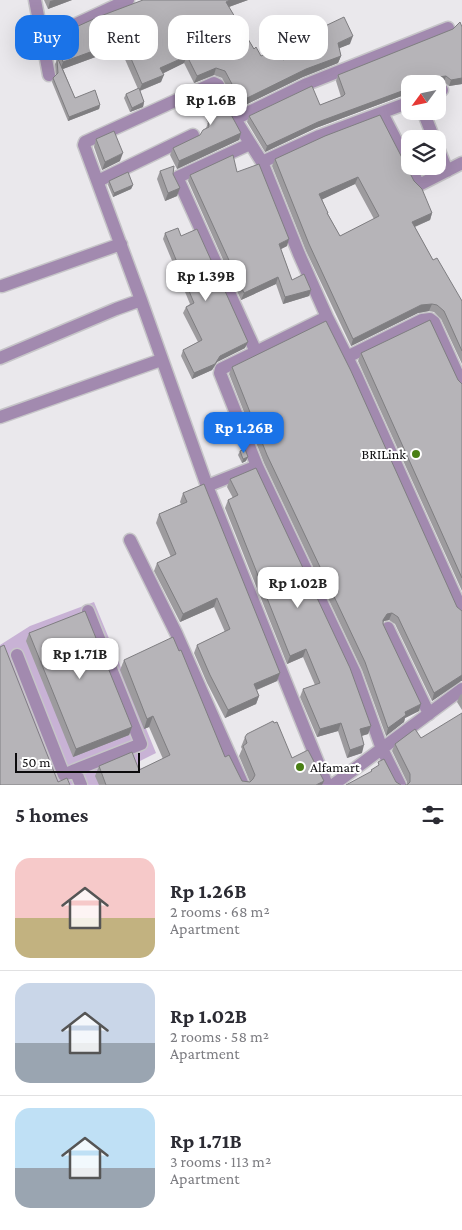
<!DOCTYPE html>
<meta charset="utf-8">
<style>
body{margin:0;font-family:"Crimson Pro",serif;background:#f7f7f7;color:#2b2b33;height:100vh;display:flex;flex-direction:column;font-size:19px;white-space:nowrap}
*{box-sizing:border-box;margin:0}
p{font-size:16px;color:#7c7c81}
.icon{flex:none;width:28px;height:28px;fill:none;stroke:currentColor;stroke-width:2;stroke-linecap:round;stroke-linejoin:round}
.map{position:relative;height:785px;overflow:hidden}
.drawer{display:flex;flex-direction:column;background:#fff;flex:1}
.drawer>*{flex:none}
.guide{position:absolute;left:15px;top:15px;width:432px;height:45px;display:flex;gap:10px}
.needle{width:32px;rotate:237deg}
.tools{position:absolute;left:401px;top:75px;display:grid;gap:10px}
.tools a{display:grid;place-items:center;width:45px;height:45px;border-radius:10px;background:#fff;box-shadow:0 5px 20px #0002;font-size:25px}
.scale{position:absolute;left:15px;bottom:12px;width:125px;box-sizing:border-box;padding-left:5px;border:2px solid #0c0b0d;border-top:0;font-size:14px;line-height:18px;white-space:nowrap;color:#0c0b0d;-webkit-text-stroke:4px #fff;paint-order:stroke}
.price{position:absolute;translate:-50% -42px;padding:0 11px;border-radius:10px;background:#fff;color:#222;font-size:16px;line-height:32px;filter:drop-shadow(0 1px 2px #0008)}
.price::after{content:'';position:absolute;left:50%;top:30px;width:15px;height:11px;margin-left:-8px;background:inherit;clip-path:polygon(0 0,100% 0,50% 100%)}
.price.current{background:#1a73e8;color:#fff}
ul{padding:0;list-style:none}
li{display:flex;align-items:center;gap:15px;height:125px;padding:0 15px}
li+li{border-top:1px solid #e1e1e2}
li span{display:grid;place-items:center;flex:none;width:140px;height:100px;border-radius:15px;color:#555}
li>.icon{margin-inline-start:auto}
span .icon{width:60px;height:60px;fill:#fffc;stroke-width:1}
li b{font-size:21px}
h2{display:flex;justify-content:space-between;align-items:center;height:60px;padding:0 15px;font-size:21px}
.tag{padding:0 18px;border-radius:15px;background:#fff;box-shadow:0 5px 20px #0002;font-size:18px;line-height:45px}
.tag.current{background:#1a73e8;color:#fff}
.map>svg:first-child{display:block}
</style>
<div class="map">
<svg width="462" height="785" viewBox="0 0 462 785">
<rect width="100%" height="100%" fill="#eae8ec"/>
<!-- green -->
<path fill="#c8b2d5" d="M94,602L156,753L138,762L147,785H17L0,740V645L30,626Z"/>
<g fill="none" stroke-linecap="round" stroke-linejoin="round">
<defs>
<path id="minor" d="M35,0L49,75
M42,40L128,0
M438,91L442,90
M423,111L434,139
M382,113L419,185L462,163
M235,119L307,84L448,28
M250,144L178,177V179L256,352
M438,148L447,171
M262,162L319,136L410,102
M98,181L193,135
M2,286L121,244
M347,357L422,320L430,319L434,322L462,384
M0,358L116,309L141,300
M0,417L161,360
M257,466L355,673L382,749L400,785
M207,486L257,466L220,373L221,369L327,317
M130,540L176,633L243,785
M388,628L429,714
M17,655L64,775L75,770
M81,785L75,770L141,744L88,611
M327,785L207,486L141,300L84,145L85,142L214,83L218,85L235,119L262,162L299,254L327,317L356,375L462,611
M333,785L462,689"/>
</defs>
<!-- minor casing -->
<use href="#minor" stroke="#c6c5c8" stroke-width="15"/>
<!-- minor -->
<use href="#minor" stroke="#a28aaf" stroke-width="12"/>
</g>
<!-- wall -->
<path fill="#9d9b9e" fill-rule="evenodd" d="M44,0H72L48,9Z
M143,0H248L229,7L254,49L261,56L283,60L302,50L299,45L302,37L350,44L339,48L341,56L338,63L303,77L239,108L222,78L214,75L194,83L184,63L163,73L161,82L140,91L144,102L143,107L130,112L124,98L126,94L138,89L120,48L63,69L75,98L100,105L99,109L68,121L52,82L53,78L56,75L55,64L57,60L52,45L54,37Z
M453,29L462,84L449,86L444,82L410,84V95L407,94L316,128L265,152L247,122L249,116L320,105L341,97L336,81L338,75Z
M200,92L241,133L239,140L177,169L170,155L173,148L200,135L206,128L208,123L197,100Z
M96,139L120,161L102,170L94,147Z
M275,159L414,181L432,213L430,220L415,227L433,260L462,301V364L441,319L434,312L429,311L418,313L351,346L306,251L272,166ZM355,184L374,219L340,236L328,214L322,199Z
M160,171L173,174L177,196L165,201L157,179Z
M237,172L287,246L281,249L292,280L311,290L309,296L283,304L276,284L241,300L188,181L190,175Z
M109,181L133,185L131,189L113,197L108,185Z
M165,233L181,236L245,348L217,362L212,370L192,379L181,356L183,350L198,342L183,313L186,307L190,304L163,239Z
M361,353L458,380L462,384V591L358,361Z
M232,367L457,607L462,611V681H461L432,701L395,624L389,620L384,621L383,622L419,711L405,718L404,722L386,736L362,670L264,463L229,374Z
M240,451L246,461L242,463L238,455Z
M230,479L371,726L368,734L362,736V753L347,758L338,731L317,737L300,697L303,689L315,685L303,657L287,664L225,508L228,500L233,498L227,487Z
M183,493L280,673L277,681L257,690L259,696L256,704L225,718L207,683L194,653L197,645L225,632L214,607L180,622L154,571L157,563L171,557L156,523L159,514L181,504L180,502Z
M29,633L132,727L129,735L73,757L26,641Z
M124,660L225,757L242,781L250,782L239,756L242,749L241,747L245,737L292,758L324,781L322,785H99L95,776L99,766L139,770L163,759L149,727L144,729L120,670Z
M462,694V710L457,702L460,695Z
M421,738L462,785L407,784V782L392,751L395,744Z"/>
<!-- shaded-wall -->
<path fill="#7f7e81" d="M54,0H72L48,9L50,1Z
M230,0H248L223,9L226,2Z
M353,36L350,44L335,50L338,43Z
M123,40L120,48L60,70L63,62Z
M187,56L184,63L158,76L160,68Z
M341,56L338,63L303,77L239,108L241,101L306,69Z
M216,68L214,75L194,83L197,76Z
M164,75L161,82L139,91L142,84Z
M446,76L444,82L433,84L434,79L438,77Z
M462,77V84L449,86L451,80Z
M409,88L407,94L316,128L265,152L267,146L318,122Z
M144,102L143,107L130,112L132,108Z
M100,105L99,109L68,121L69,117Z
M241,133L239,140L177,169L179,161Z
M123,153L120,161L102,170L105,162Z
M358,177L355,184L317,202L319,194Z
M133,185L131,189L113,197L114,193Z
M180,188L177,196L165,201L168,193Z
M432,213L430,220L409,229L412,222Z
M289,239L287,246L277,251L279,244Z
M278,277L276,284L241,300L244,293Z
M311,290L309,296L283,304L285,297Z
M432,304L429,311L418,313L351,346L353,339L421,305Z
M248,342L245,348L217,362L212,370L192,379L194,373L220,356Z
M248,457L246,461L242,463L243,459Z
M217,598L214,607L180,622L183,614Z
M392,613L389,620L384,621L380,627L383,620L387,614Z
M306,649L303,657L287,664L290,656Z
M280,673L277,681L251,692L254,684Z
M462,675V681H461L432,701L434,693Z
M259,696L256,704L225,718L228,710Z
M421,704L419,711L405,718L404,722L386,736L388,728L405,712Z
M153,716L149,727L144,729L147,719Z
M341,723L338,731L317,737L320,729Z
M371,726L368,734L357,737L360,729Z
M132,727L129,735L73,757L76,749Z
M364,745L362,753L347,758L350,750Z
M324,781L322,785H316Z"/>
<!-- building -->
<path fill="#b6b4b8" stroke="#7f7e81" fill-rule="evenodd" d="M143,0H230L226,2L254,49L256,47L261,56L278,49L283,60L308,48L302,37L344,17L353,36L338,43L341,56L306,69L241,101L225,71L216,68L197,76L187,56L160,68L164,75L142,84L123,40L63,62L54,37L98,17Z
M460,22L462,27V78L451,80L446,76L438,77L434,79L433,84H410V88L318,122L267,146L249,116L312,86L320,105L343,96L345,94L338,75L453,29Z
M58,59L75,98L95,90L100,105L69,117L53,78L58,73L57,60Z
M215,85L241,133L179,161L173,148L200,135L203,130L209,127L208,123L213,121L200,92Z
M139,88L144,102L132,108L126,94Z
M380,115L414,181L422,189L432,213L412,222L433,260L437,258L462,301V351L444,311L437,305L432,304L421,305L353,339L309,244L275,159L325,136ZM358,177L379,216L340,236L327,213H328L319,194Z
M114,131L123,153L105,162L96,139Z
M233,155L237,172L259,164L289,239L279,244L292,280L304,274L311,290L285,297L278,277L244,293L190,175Z
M174,166L173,174L180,188L168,193L160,171Z
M128,172L133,185L114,193L109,181Z
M178,228L181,236L197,229L248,342L220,356L215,364L194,373L183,350L202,340L186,307L194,303L165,233Z
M430,320L458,380L462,384V578L361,353Z
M326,321L351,371L457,607L462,611V675L434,693L398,617L392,613L387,614L383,620V624L421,704L405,712L406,715L388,728L365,662L267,455L232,367Z
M245,449L248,457L243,459L240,451Z
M256,468L350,668L371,726L360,729L364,745L350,750L341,723L320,729L303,689L320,683L306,649L290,656L228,500L238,495L230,479Z
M204,484L280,673L254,684L259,696L228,710L210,675L197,645L230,629L217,598L183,614L157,563L176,554L159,514L187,502L183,493Z
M85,611L132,727L76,749L29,633Z
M173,637L179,651L181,650L225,757L229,755L242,781L250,782L253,779L255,775L243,746L247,743L245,737L247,734L273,721L274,723L277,722L292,758L308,750L324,781L316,785H106L99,766L132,752L139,770L170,755L153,716L147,719L124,660Z
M4,645L58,782L67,778L70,785H0V647Z
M462,713V785H405H407L410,782V774L395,744L415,729L421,738Z
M384,759L396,782L401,785H346L372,771L371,770L379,765L378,762Z"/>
<!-- markers -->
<g fill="#497f14" stroke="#fff" stroke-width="2">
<circle cx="416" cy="454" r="5"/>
<circle cx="300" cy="767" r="5"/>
</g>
<g text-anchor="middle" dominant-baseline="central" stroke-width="4" stroke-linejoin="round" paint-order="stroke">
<!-- poi labels -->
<g font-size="14" fill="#0c0b0d" stroke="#fff" text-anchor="end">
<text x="406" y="454">BRILink</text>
<text x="310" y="767" text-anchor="start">Alfamart</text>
</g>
</g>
</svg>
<div class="tools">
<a><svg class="needle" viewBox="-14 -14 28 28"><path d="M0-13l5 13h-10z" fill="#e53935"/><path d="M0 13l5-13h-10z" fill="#7c7c81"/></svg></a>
<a><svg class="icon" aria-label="layers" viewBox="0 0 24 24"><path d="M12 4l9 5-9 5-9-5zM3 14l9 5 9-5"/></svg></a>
</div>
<div class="scale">50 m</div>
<b class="price" style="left:211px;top:126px">Rp 1.6B</b>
<b class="price" style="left:206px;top:302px">Rp 1.39B</b>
<b class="price current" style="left:244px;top:454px">Rp 1.26B</b>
<b class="price" style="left:298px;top:609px">Rp 1.02B</b>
<b class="price" style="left:80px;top:680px">Rp 1.71B</b>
<div class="guide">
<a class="tag current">Buy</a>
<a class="tag">Rent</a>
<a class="tag">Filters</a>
<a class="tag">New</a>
</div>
</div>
<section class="drawer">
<h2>5 homes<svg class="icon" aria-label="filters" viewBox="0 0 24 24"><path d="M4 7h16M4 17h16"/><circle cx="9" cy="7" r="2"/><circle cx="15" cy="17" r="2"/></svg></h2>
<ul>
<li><span style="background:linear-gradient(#f6c9c9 60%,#c2b280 0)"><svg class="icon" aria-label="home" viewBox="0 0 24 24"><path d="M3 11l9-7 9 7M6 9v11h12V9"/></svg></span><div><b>Rp 1.26B</b><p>2 rooms · 68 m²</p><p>Apartment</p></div></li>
<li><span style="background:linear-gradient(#c9d6e8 60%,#9aa5b1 0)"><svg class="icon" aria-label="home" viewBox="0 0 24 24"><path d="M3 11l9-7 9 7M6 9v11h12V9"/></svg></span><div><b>Rp 1.02B</b><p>2 rooms · 58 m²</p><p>Apartment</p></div></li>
<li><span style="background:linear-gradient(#bfe0f5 60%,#9aa5b1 0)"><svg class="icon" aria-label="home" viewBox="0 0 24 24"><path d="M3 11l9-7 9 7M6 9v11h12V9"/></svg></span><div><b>Rp 1.71B</b><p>3 rooms · 113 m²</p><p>Apartment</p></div></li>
</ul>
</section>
